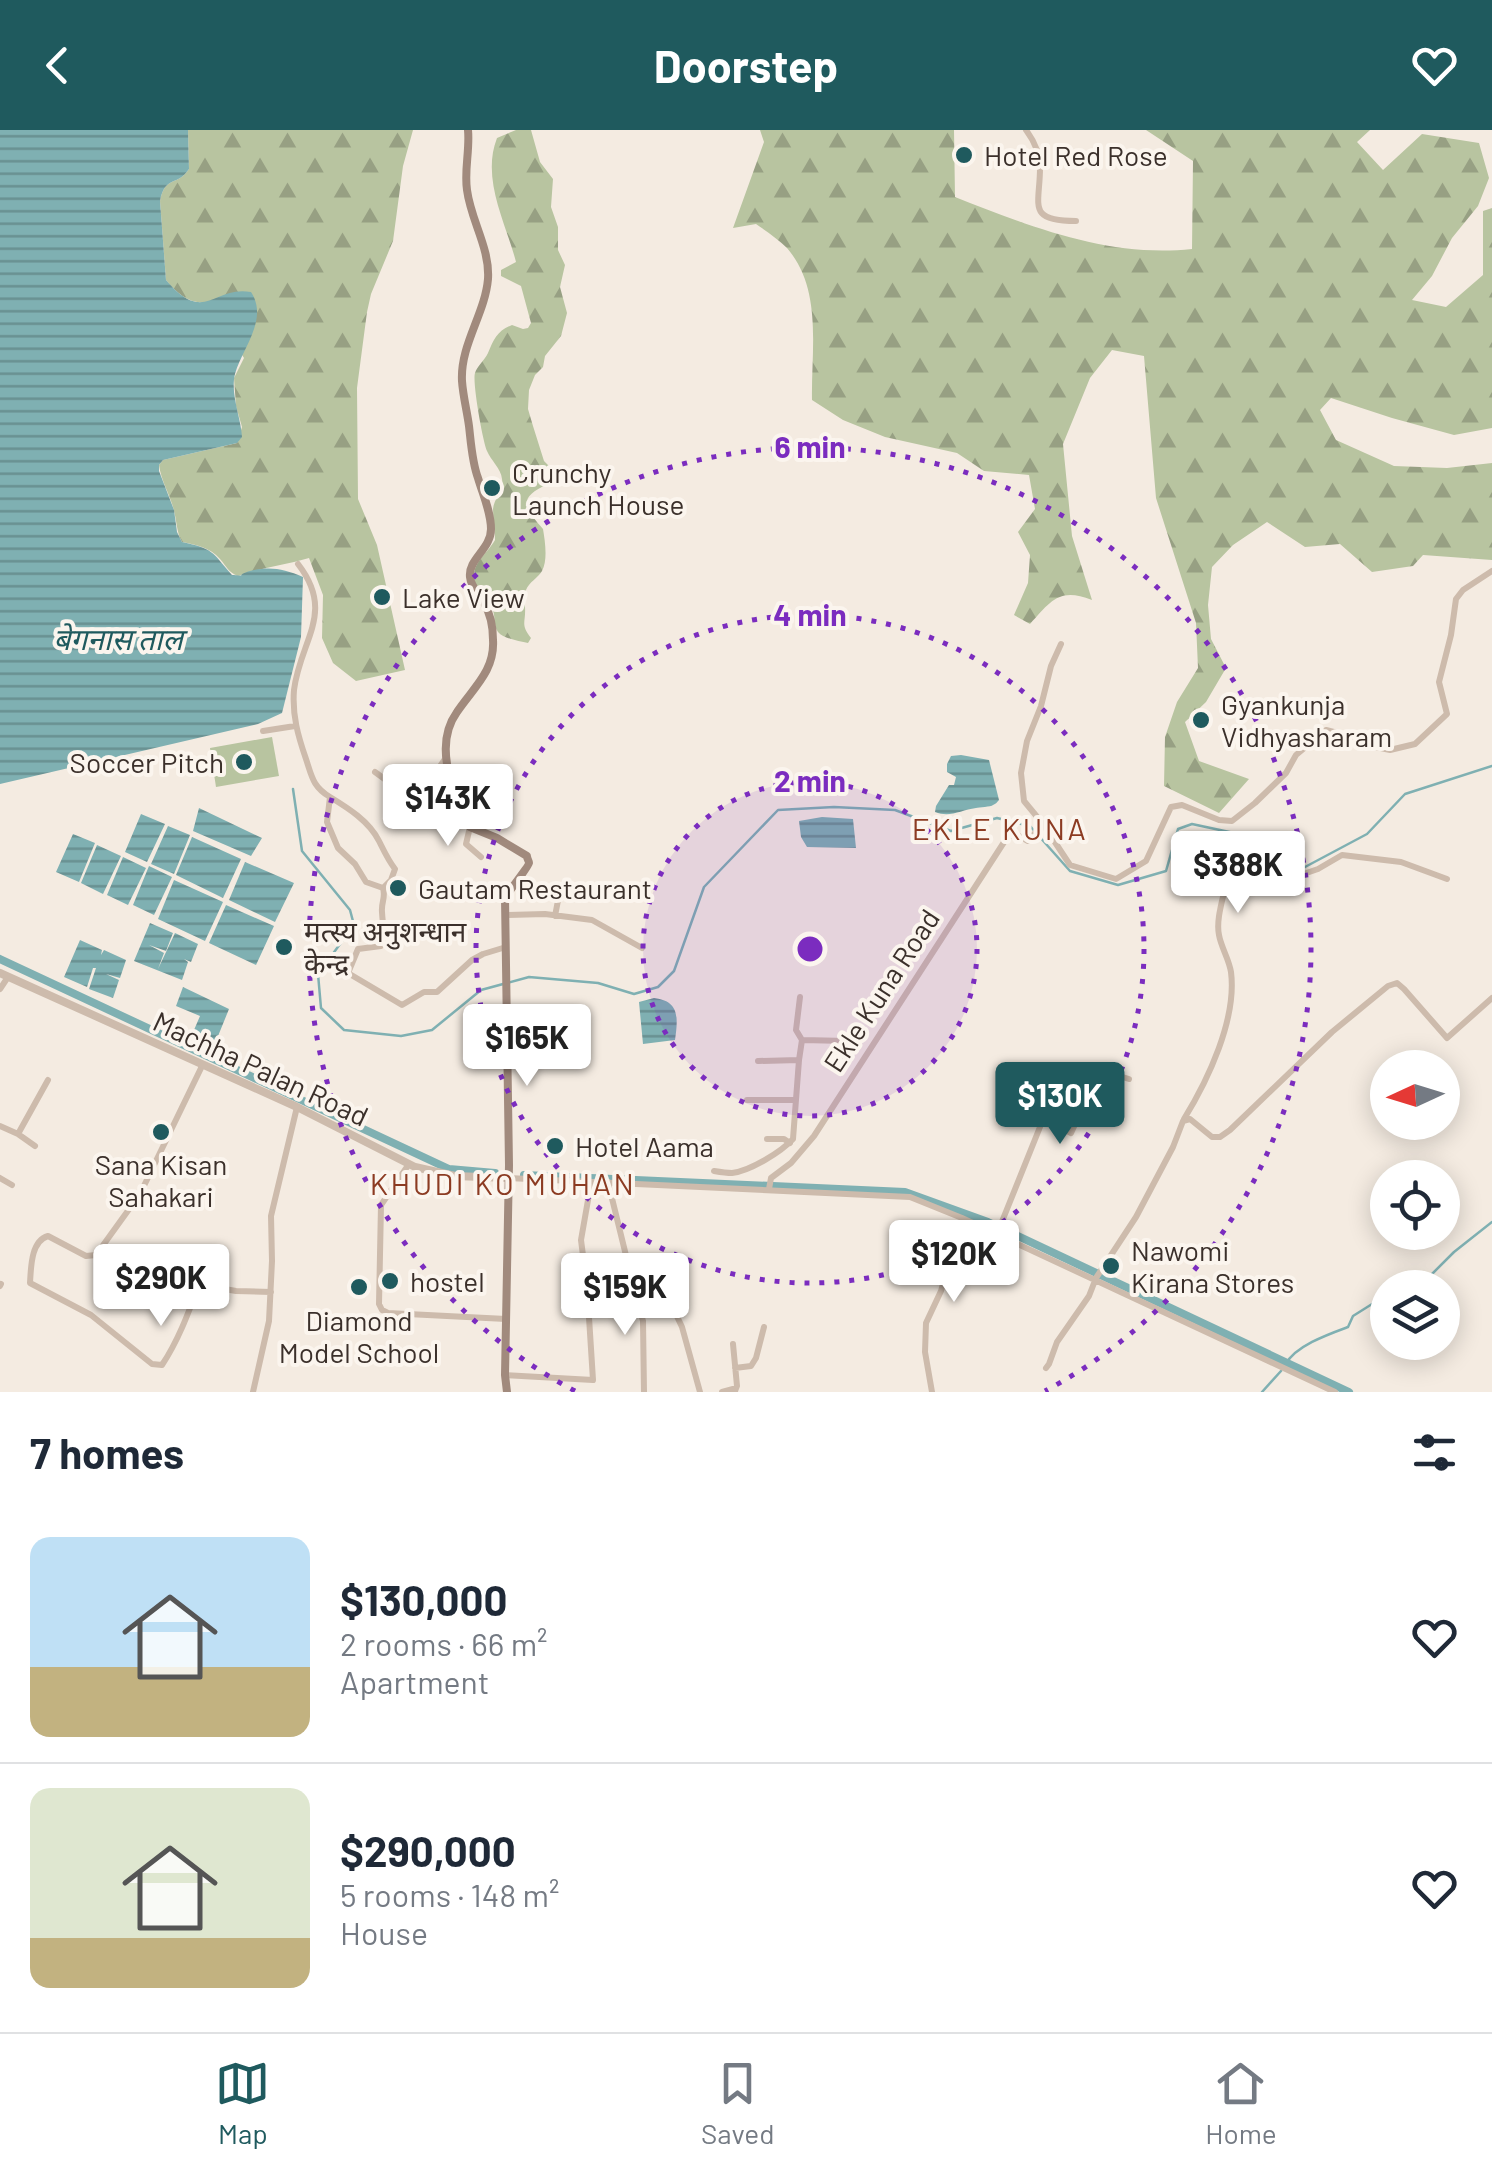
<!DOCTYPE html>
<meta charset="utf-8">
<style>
body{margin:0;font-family:Barlow,"Noto Sans Devanagari",sans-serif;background:#f6f6f7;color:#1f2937;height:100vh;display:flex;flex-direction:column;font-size:38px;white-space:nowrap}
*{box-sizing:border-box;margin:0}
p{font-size:32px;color:#747a83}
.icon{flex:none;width:55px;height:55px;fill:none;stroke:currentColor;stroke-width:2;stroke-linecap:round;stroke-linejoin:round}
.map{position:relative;height:1262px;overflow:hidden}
.sheet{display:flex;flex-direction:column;background:#fff;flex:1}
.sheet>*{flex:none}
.needle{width:65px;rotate:266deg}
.tools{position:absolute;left:1370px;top:920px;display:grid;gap:20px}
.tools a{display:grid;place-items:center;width:90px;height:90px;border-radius:50%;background:#fff;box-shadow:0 5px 25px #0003;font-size:50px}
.price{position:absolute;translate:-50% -85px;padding:0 22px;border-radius:10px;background:#fff;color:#222;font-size:32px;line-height:65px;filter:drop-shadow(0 2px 5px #0008)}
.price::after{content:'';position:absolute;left:50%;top:60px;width:30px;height:22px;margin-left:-15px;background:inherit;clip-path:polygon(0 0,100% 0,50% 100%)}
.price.current{background:#1f5a5e;color:#fff}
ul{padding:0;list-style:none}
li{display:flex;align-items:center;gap:30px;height:250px;padding:0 30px}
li+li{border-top:2px solid #e0e1e3}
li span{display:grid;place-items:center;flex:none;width:280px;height:200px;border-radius:20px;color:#555}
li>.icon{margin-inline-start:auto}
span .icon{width:120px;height:120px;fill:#fffc;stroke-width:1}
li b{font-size:42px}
h2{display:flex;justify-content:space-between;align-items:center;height:120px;padding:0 30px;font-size:42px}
header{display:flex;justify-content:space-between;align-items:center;height:130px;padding:0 30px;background:#1f5a5e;color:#fff;font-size:45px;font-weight:700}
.tab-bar{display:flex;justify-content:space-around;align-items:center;height:140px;border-top:2px solid #e0e1e3;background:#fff;font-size:28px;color:#747a83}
.tab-bar a{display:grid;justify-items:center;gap:5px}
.tab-bar .current{color:#1f5a5e}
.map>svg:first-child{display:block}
</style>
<header><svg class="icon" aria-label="back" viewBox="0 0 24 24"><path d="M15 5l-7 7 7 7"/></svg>Doorstep<svg class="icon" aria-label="heart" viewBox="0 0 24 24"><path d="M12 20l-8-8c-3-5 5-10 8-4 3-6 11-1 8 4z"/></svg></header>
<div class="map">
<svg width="1492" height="1262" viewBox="0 0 1492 1262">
<defs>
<pattern id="forest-firs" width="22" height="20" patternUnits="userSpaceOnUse" patternTransform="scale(2.5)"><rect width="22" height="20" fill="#b8c4a0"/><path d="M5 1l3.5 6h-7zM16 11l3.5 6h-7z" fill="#97a083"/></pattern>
<pattern id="water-rules" width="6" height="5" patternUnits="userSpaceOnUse" patternTransform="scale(2.5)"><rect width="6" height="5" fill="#7fb0b2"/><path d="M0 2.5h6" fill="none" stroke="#699091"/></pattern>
</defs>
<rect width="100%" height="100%" fill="#f4ebe1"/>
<!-- forest -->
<path fill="url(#forest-firs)" d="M188,0H413L403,36L393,111L371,164L367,182L357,258L358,369L377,415L405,540L356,551L333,533L322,508L323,465L309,428C285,435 260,438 238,446C228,442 227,437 220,429C210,417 196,415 182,412C176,401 177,390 173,377C169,363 161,350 159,335L163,330L237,313L242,297L236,276L234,248L244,228L208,172C191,175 177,164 166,150L160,71C165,45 177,57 189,39Z
M516,0H531L540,32L553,49L551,77L558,97V120L565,135L560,157L567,183L561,206L545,226L543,237L535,245L529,260L528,279L533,296L544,331L550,337L551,343L548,354C517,368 524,377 543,399C545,411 548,430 542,441C538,448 529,452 526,460C522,469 525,468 525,477C526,493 520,494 531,508L528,513C519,511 504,509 498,502C493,495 496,486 492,478C487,466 473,461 474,444C475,431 489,421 495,410C495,400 493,389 493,379C494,368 504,360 502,349C501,338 491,331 487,321C483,312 472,252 475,243C477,236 485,230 488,223C494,209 497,201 512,195L523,199L528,198L531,193L521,156L501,146V140L516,132C506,93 481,49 497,8Z
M760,0H954L955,67C1031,97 1109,128 1192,119L1193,31L1146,0H1370L1357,12L1383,40L1422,4L1479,13L1489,48L1478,76L1452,108L1432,146L1412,170L1446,177L1483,145V81L1492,78V298L1454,305L1392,288L1331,268L1320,280L1336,310L1394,336L1447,338L1492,333V430L1423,425L1413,436L1372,442L1340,414L1305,417L1267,392L1233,415L1212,437L1208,475L1211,509L1226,538L1206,572L1185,592L1199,631L1249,649L1219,683L1164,656L1165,607L1177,572L1198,538L1196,493L1156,368L1144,226L1112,220L1090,248L1063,314L1072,406L1092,470C1059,457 1051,471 1030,494L1014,485L1028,453L1030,425L1018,402L1035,379L1029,345L984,341L957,323L885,307L843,290L812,270C811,219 823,160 787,118C778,109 766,101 756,94L733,98L764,12Z"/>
<!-- green -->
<path fill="#b8c4a0" d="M272,607L279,646L216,657L210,618Z"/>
<!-- water -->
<path fill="url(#water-rules)" d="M0,0H188L189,39C177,57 165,45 160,71L166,150C205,196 213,155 251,162C269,189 242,219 235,244C230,264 241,287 242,307L237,313L163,330L159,335V341L174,380L177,402L182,412C214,419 211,421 232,445C250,446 233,446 250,441C270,436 284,439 303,447L301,507L282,583L258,594L0,654Z
M961,625L989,630L999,670C997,672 996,674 993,675C991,677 979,677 976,678C961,680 950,688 935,682L936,676L949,655H954L956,647L947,642V634L951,626Z
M199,678L262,708L251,726L193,701Z
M141,684L165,694L147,732L125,722Z
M822,687L853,689L856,718L807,717L801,707L799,691Z
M168,696L190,705L174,744L151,734Z
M73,704L95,713L79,752L56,742Z
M192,707L241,729L223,768L176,745Z
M97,715L121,726L103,764L81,753Z
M123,727L146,738L128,775L107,765Z
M245,732L294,753L275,792L229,770Z
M149,736L172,747L154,785L133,775Z
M174,750L223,772L205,811L158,789Z
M226,775L274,796L256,835L209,813Z
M150,793L173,803L166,821L149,815L164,823L158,839L175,803L198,814L191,832L184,829L188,832L182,850L134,831Z
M80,810L102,820L101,825L104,820L126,830L120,848L106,844L119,850L113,868L89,859L96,838H93L87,857L64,847Z
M183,857L229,879L214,916L191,907L200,886L176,876Z
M654,868C680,871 678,888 675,910L643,914L639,872Z"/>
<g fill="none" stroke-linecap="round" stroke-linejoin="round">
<!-- stream -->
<path stroke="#7fb0b2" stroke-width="2.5" d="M293,659L302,721L350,780L354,795L318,844L321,878L344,900L401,906L432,900L481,860L529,847L598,853L634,864L658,857L674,841L704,757L778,680L834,677L895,680L951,701L997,688L1030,696L1070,741L1118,755L1166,741L1178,699L1192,694L1234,703L1277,731L1305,737L1367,704L1405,664L1492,636
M1401,1158L1430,1146L1454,1122L1492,1092
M1286,1234C1295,1216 1329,1204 1348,1197L1353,1186L1388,1164
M1262,1262L1281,1241"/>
<!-- canal -->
<path stroke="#7fb0b2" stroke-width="8" d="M0,829L449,1039L495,1043
M524,1045L905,1062L988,1092L1349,1262"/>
<!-- minor -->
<path stroke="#cdbbac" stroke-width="6" d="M1026,0C1035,12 1040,23 1040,38C1040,75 1026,91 1076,91
M298,434C336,483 300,510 294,560C292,585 298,606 306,629C312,647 313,657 330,667L327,692L338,718L355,734L366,752L383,758C386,768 381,772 382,782C383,799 385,799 381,816L358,819L348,843L402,875L424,862H437L472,830L483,824L506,817
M1061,514L1051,536L1041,576L1027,611L1021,643L1024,671L1043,694L1070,735L1116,749L1146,731L1171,677L1182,675L1219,690L1232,691L1255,673L1286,643L1296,625L1326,600L1361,609L1376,617L1390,620L1415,614L1447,584L1439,552L1451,505L1456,469L1463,460L1492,441
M263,601L295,596
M375,642L401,661L427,655L445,629
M330,667C348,678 369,691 379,711C384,721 388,730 395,739L391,750L383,758
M470,697L466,714L481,727
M506,785L545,784L592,790L642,818
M555,786L561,755
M0,859L8,847
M800,867L796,900L802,910
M799,930L802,910L847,911
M203,934L140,1064L96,1125L86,1126L48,1106C31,1111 31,1137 30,1153L91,1185L152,1234L162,1235C178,1211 188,1184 198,1157L202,1155L236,1161L271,1162
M747,970H795
M1184,989C1208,950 1237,889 1231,842C1229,829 1221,817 1219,805C1216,791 1222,772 1225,758L1237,751L1267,745L1289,749L1318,739L1342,725L1401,732L1447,749
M0,996L18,1004L35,1016
M18,1004L48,950
M767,1009H784L790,1013
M409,1034L381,1075L379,1174L382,1180L388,1183L506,1189
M714,1041C720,1042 726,1043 732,1043C750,1041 781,1022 793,1009L799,930L758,931
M0,1048L12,1055
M508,1048L910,1067L962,1088L1335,1262
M608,1052L632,1150L674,1180L682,1197L700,1262
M769,1059L771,1048L791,1033L814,1006L1008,706L1017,705L1028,711L1043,694
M1001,1094L1042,992L1049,991L1071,1003L1100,940L1129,949
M632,1151L643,1191L644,1262
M0,1156L1,1154
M733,1214L737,1256L735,1261
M735,1238L751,1236L756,1228L764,1197
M1046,1238L1049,1234L1057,1212L1089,1166L1096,1148L1136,1087L1173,1017L1183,991L1190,989L1212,1007H1220L1230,1000L1332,902L1388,856L1397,853L1404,859L1447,908L1492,868
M505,1245L593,1250L587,1156L581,1110L591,1053
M253,1262L269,1191L272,1131L271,1086L297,977
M722,1262L733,1259L735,1261
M932,1262L925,1222L926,1193L941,1161L962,1088"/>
<!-- tertiary -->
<path stroke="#cdbbac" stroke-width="8" d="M0,843L297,977L415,1037L455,1046L508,1048"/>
<!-- secondary -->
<path stroke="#a18a7d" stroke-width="8" d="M468,0C470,20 464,40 467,60C471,91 490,118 488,149C485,184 460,215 462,251C463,266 467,281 469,296C471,313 472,332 478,348C483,365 491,382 491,399C491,419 468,429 470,447C471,458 480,464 484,473C490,483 493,498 493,510C495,541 473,558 457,582C432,617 454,663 470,697L497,708L527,726C527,729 529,731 529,733C529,736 509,761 505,768L509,1035L505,1245L507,1262"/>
</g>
<!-- distance rings -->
<circle cx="810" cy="819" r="167" fill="#7b2cbf" fill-opacity=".12"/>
<g fill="none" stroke="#7b2cbf" stroke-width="5" stroke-dasharray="5 10">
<circle cx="810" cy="819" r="167"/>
<circle cx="810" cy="819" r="334"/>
<path d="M575 1261A501 501 0 1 1 1045 1261"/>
</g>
<!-- markers -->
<g fill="#1f5a5e" stroke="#fbf5ee" stroke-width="4">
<circle cx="964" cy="25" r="10"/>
<circle cx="492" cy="358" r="10"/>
<circle cx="382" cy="467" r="10"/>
<circle cx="1201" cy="590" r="10"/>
<circle cx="244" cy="632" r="10"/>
<circle cx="398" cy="758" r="10"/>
<circle cx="284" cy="817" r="10"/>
<circle cx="161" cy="1002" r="10"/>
<circle cx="555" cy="1016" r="10"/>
<circle cx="1111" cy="1136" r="10"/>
<circle cx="390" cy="1151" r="10"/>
<circle cx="359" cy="1157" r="10"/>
</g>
<g text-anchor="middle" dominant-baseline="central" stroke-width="8" stroke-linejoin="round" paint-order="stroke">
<!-- poi labels -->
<g font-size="28" fill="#3b302b" stroke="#fbf5ee" text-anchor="start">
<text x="984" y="25">Hotel Red Rose</text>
<text x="512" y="342">Crunchy<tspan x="512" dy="32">Launch House</tspan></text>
<text x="402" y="467">Lake View</text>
<text x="1221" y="574">Gyankunja<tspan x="1221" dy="32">Vidhyasharam</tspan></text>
<text x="224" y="632" text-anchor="end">Soccer Pitch</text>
<text x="418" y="758">Gautam Restaurant</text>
<text x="304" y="801">मत्स्य अनुशन्धान<tspan x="304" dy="32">केन्द्र</tspan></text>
<text x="575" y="1016">Hotel Aama</text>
<text x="161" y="1034" text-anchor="middle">Sana Kisan<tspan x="161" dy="32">Sahakari</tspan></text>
<text x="1131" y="1120">Nawomi<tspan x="1131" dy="32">Kirana Stores</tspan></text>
<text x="410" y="1151">hostel</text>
<text x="359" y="1190" text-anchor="middle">Diamond<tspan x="359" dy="32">Model School</tspan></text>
</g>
<!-- street labels -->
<g font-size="28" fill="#3b302b" stroke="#fbf5ee">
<text transform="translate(881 860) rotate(-57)">Ekle Kuna Road</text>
<text transform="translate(261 938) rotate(25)">Machha Palan Road</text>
</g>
<!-- water labels -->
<g font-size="30" font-style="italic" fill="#1f5a5e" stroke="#fbf5ee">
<text x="118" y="508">बेगनास ताल</text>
</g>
<!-- neighbourhood labels -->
<g font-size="30" letter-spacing="2.5" fill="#8c3b22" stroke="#fbf5ee">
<text x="1000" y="698">EKLE KUNA</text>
<text x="503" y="1053">KHUDI KO MUHAN</text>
</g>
</g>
<circle cx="810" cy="819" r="15" fill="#7b2cbf" stroke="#fbf5ee" stroke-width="5"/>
<g font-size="30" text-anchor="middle" font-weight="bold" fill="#7b2cbf" stroke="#fbf5ee" stroke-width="8" stroke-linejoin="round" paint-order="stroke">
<text x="810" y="328">6 min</text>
<text x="810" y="496">4 min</text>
<text x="810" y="662">2 min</text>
</g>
</svg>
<div class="tools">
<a><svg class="needle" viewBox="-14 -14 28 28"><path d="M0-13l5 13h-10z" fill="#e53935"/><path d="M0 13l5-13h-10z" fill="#747a83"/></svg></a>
<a><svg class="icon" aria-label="locate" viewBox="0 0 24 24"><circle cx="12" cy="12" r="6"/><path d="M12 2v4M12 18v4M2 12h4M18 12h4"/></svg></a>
<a><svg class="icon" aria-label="layers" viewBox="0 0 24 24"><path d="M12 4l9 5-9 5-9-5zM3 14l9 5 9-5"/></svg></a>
</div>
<b class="price" style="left:448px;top:719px">$143K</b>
<b class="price" style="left:1238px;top:786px">$388K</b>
<b class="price" style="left:527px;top:959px">$165K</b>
<b class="price current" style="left:1060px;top:1017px">$130K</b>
<b class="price" style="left:954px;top:1175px">$120K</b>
<b class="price" style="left:161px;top:1199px">$290K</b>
<b class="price" style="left:625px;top:1208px">$159K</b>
</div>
<section class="sheet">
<h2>7 homes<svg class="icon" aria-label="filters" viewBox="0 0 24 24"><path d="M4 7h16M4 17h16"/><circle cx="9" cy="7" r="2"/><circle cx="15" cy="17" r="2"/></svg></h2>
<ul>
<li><span style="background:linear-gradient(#bfe0f5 65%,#c2b280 0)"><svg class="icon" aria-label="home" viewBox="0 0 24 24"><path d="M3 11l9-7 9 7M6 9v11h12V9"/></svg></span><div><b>$130,000</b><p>2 rooms · 66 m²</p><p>Apartment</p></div><svg class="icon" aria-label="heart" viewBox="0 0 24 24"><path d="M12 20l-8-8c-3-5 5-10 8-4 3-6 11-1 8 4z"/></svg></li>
<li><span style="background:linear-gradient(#dfe7d0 75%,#c2b280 0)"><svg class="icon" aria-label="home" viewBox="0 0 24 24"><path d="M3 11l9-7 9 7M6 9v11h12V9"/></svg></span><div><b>$290,000</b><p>5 rooms · 148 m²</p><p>House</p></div><svg class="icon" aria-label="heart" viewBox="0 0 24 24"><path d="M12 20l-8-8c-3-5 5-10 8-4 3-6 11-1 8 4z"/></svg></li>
</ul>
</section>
<nav class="tab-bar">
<a class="current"><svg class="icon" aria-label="map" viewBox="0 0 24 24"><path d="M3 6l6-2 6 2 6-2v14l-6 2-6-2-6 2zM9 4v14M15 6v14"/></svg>Map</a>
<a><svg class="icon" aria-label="saved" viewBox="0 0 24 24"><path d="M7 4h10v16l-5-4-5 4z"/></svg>Saved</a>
<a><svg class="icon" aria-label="home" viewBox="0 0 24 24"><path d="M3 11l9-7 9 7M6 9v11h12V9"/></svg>Home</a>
</nav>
